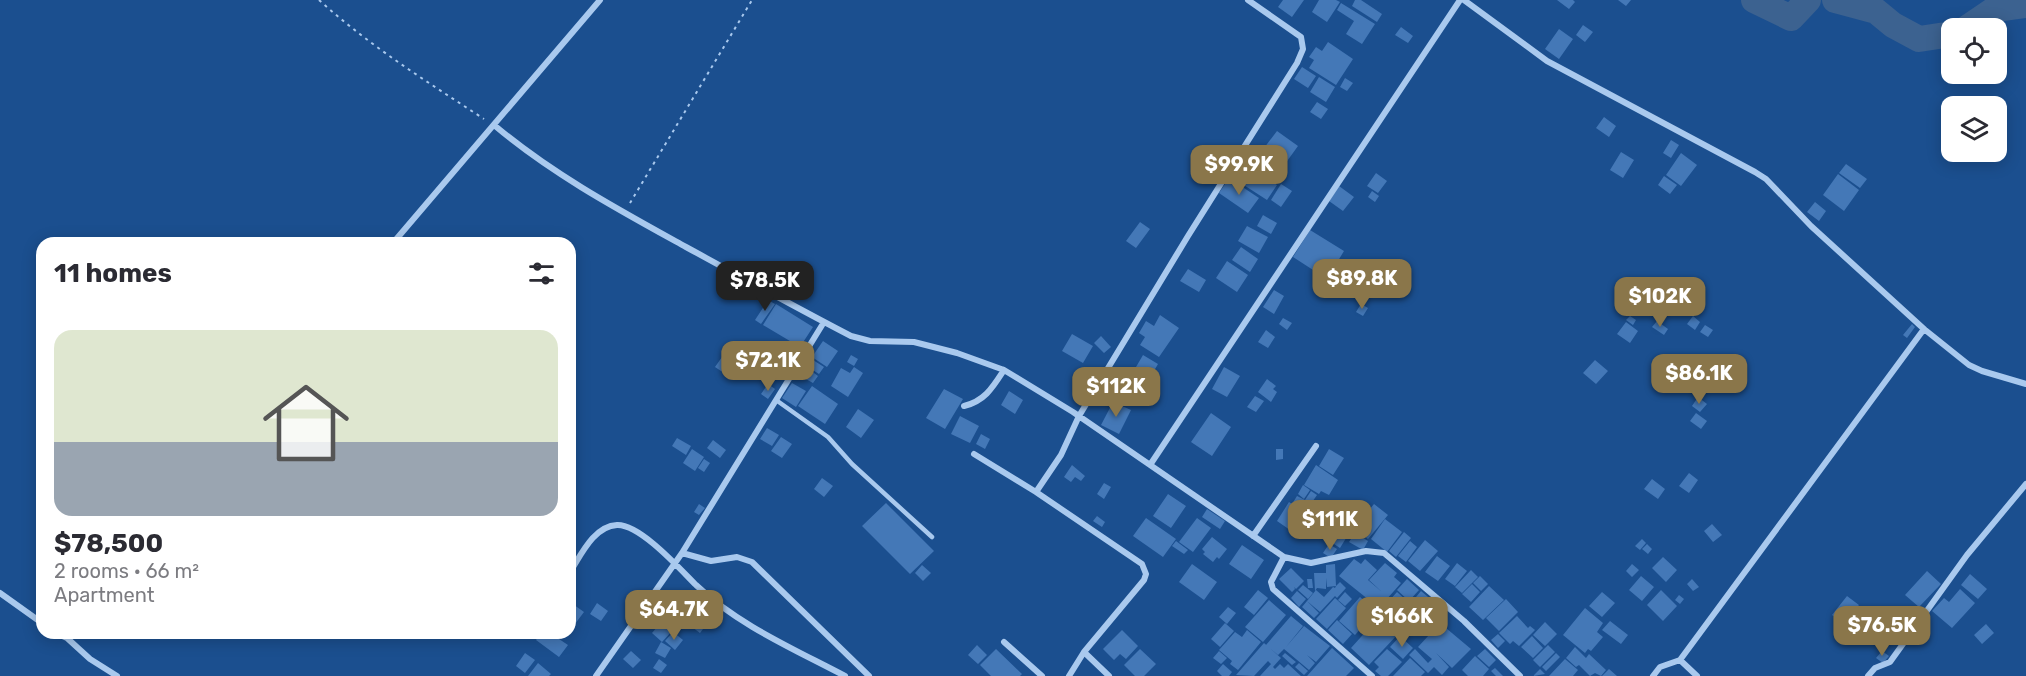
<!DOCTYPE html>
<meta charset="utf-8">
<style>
body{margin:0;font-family:Rubik,sans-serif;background:#f7f7f7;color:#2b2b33;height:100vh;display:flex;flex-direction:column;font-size:22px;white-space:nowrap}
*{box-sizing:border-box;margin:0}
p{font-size:20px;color:#7c7c81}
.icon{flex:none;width:33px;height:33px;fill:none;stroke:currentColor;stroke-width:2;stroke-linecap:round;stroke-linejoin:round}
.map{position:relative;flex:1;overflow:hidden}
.details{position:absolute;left:36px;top:237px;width:540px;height:402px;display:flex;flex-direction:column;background:#fff;border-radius:18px;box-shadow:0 3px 15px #0003}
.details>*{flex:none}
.tools{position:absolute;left:1941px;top:18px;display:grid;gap:12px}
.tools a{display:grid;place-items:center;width:66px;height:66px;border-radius:12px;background:#fff;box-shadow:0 3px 15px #0003;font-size:30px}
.price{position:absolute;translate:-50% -51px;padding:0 14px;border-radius:12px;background:#8a764a;color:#fff;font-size:20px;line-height:39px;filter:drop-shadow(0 2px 3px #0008)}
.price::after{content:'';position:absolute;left:50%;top:36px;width:18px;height:14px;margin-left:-9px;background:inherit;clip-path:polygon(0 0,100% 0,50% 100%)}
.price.selected{background:#222;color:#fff}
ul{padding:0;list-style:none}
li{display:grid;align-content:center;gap:12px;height:318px;padding:0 18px}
li span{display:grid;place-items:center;height:186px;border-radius:18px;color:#555}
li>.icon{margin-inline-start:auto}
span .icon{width:108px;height:108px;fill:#fffc;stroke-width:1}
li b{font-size:26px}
h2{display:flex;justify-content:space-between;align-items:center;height:72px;padding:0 18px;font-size:26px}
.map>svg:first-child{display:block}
</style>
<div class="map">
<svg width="2026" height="676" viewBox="0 0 2026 676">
<rect width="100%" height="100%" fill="#1b4f8f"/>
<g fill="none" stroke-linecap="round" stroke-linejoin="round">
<!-- river -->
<path stroke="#3c6290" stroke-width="26" d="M1754,0L1791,18L1808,0
M1835,0L1876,11L1893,25L1919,39L1952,34
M1967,28L1995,9L2026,5"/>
</g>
<!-- building -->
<path fill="#4478b7" d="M1283,0H1304L1292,17L1278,7Z
M1319,0H1336L1340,2L1327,22L1312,12Z
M1355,0H1361L1382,14L1377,22L1352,6Z
M1557,0H1573L1575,2L1569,9Z
M1618,0H1631L1626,6Z
M1341,3L1375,24L1362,44L1346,34L1354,21L1337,10Z
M1583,25L1593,32L1585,42L1576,35Z
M1401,27L1413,36L1408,43L1395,35Z
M1559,29L1573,39L1559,59L1545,49Z
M1328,42L1353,59L1336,85L1309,68L1314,60L1309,57L1316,47L1322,51Z
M1302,67L1316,76L1308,88L1294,79Z
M1319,77L1335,87L1326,102L1310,92Z
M1345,78L1353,83L1347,91L1340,87Z
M1317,102L1328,109L1321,119L1310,112Z
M1604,117L1616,126L1609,137L1596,128Z
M1277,131L1298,146L1285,164L1264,148Z
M1671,140L1679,145L1671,158L1663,153Z
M1226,147L1231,151L1227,157L1221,153Z
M1621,152L1634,160L1623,178L1610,170Z
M1260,153L1270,160L1263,169L1254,163Z
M1681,153L1697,165L1681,186L1666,175Z
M1276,163L1286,169L1278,181L1268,175Z
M1246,164L1277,185L1267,200L1236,180Z
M1846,164L1867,179L1860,188L1839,173Z
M1376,173L1387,181L1378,193L1367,186Z
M1838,174L1859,190L1844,211L1823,195Z
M1664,176L1677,185L1670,194L1658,185Z
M1229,178L1259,198L1248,213L1219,193Z
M1281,184L1292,191L1281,207L1271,200Z
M1339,186L1354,197L1343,211L1329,201Z
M1372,191L1379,196L1375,202L1368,197Z
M1815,202L1826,211L1819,221L1807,212Z
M1263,215L1277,223L1271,234L1257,226Z
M1140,222L1150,229L1136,248L1126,241Z
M1247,226L1268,237L1259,253L1238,241Z
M1310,230L1344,251L1327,279L1293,257Z
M1241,247L1258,259L1250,272L1232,260Z
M1227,261L1248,275L1237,292L1216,278Z
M1188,269L1206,280L1199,292L1180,281Z
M1274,290L1284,296L1274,314L1263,307Z
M768,300L775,304L761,324L755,320Z
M776,304L813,327L800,347L763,325Z
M1361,304L1368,308L1363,316L1356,312Z
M1160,315L1179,328L1159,357L1140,345L1145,337L1139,333L1146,321L1154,326Z
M1630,316L1636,320L1633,325L1626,320Z
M1693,316L1700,322L1695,330L1687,324Z
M1283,318L1292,323L1287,330L1279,324Z
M1657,321L1668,329L1664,335L1652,327Z
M1626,322L1638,331L1630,343L1617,334Z
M1912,324L1915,327L1907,338L1903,335Z
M1705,325L1713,330L1708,337L1700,332Z
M1266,330L1275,337L1268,348L1258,342Z
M1072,334L1093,346L1083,363L1062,351Z
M1101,336L1111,347L1104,353L1094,343Z
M823,341L838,351L827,367L812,357Z
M729,347L744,357L730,377L715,367Z
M851,355L858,359L854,366L847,362Z
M1143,355L1158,364L1151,376L1136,367Z
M813,360L824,367L819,374L808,367Z
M1595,360L1608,371L1596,384L1583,373Z
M854,367L863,373L848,397L831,386L841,368L850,373Z
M1224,367L1240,376L1227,397L1212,389Z
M810,370L818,376L813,383L804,378Z
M1267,379L1276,386L1273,389L1277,392L1271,402L1258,392Z
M1132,381L1145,389L1138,400L1125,392Z
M1124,382L1128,384L1124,391L1120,388Z
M792,383L806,391L796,407L782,398Z
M768,384L775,389L768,399L761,394Z
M812,386L838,404L825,424L798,406Z
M944,389L963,399L945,429L926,418Z
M1009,391L1023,400L1015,414L1001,405Z
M1255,396L1264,401L1256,412L1247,407Z
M1698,397L1707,404L1700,412L1692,406Z
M1113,402L1131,410L1119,434L1101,425Z
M858,409L874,420L861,438L846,427Z
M1211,413L1231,427L1212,456L1191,442Z
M1696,413L1707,421L1701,429L1690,421Z
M960,416L979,426L970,443L951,434Z
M767,428L779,435L772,446L760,439Z
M981,434L990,439L985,449L976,444Z
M781,437L792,444L782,458L771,451Z
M677,438L691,446L686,455L672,446Z
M713,440L726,450L720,458L707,448Z
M692,449L704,457L695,471L683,463Z
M1276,449H1283V459L1276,460Z
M1329,449L1344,458L1333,475L1319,466Z
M704,459L710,463L704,472L698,468Z
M1072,465L1085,476L1081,481L1075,477L1071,482L1064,477Z
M1316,465L1338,480L1329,495L1321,491L1319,494L1304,485Z
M1689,473L1698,480L1689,493L1679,486Z
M822,478L833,486L824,497L814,489Z
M1652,479L1665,489L1658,499L1644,489Z
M1104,483L1111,487L1104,499L1097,494Z
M1303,485L1310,490L1304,499L1298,494Z
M1311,491L1317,495L1306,511L1292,504L1297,496L1305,500Z
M1168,494L1186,506L1171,528L1153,516Z
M1289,502L1303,511L1290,530L1277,521Z
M886,503L934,551L910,574L862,526Z
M699,504L705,508L699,515L694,512Z
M1374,504L1388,515L1368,539L1354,528Z
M1207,509L1225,521L1220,529L1202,517Z
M1097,516L1105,522L1102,527L1093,521Z
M1146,518L1176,539L1163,557L1133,536Z
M1197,518L1211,528L1193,552L1179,542Z
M1385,519L1402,532L1387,552L1371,539Z
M1712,524L1722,535L1713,542L1704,531Z
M1342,525L1351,530L1340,548L1331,542Z
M1404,532L1411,538L1396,557L1389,551Z
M1355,533L1368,541L1363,550L1349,542Z
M1212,537L1227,549L1219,559L1217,557L1213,562L1203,554L1205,552L1202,549Z
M1642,539L1646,543L1640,550L1635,546Z
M1425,540L1438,551L1420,571L1408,561Z
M1176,541L1188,550L1184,554L1172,546Z
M1410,541L1417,547L1406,562L1398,556Z
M1329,544L1337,549L1331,558L1323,553Z
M1647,544L1652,549L1648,554L1642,549Z
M1242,545L1264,560L1251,579L1229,564Z
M1437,556L1450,566L1438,581L1425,572Z
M1663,557L1677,570L1666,582L1652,568Z
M1354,559L1361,564L1365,559L1377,570L1368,580L1382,592L1369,580L1385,563L1397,573L1394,577L1401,583L1379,608L1339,576Z
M1457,563L1467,571L1455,586L1445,579Z
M1192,564L1217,582L1204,600L1179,582Z
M1335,564L1336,586L1340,582L1346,588L1337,598L1335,596L1320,612L1307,601L1316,590L1324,597L1333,587L1335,588L1336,586L1327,587L1326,578V589L1317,588L1315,591L1314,573H1326V565Z
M1632,564L1639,570L1632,577L1626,571Z
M922,565L931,573L923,581L915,573Z
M1291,568L1304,581L1296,589L1294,587L1295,589L1292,592L1279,579Z
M1471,570L1478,577L1462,593L1455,587Z
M1927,571L1941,584L1919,607L1905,595Z
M1970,574L1987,589L1978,599L1961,585Z
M1480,576L1488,584L1481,591L1473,583Z
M1641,576L1654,587L1642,601L1629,590Z
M1307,579H1312L1313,588H1308Z
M1407,579L1419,590L1409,601L1397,590Z
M1692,579L1699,587L1693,591L1687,584Z
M1472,584L1480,592L1471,602L1462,594Z
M1303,585L1313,593L1308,599L1298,590Z
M1489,586L1504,600L1483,620L1469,607Z
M1960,589L1975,603L1952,628L1932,611L1944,598L1949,602Z
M1258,590L1268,598L1254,615L1244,607Z
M1661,590L1677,606L1663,621L1647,605Z
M1297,591L1306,599L1299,607L1291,598Z
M1421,591L1434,602L1413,625L1401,615Z
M1345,592L1352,599L1345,606L1338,600Z
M1397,592L1408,602L1399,613L1388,602Z
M1602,592L1615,603L1602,617L1589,606Z
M1679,595L1684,599L1680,604L1675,600Z
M1847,596L1859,605L1844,624L1832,615Z
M1360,597L1376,611L1355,635L1339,621Z
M1335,598L1346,608L1327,629L1316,619Z
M1506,599L1518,612L1499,631L1486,618Z
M1269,600L1286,615L1263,642L1245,627Z
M1307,601L1319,613L1314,618L1302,607Z
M570,602L584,612L572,628L570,626Z
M597,603L608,611L601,621L590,614Z
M1228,607L1236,613L1227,624L1219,617Z
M1389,607L1402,619L1394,628L1380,616Z
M1585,608L1603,623L1597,632L1603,637L1591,651L1588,649L1585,653L1563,635Z
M1291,616L1303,626L1286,647L1304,626L1330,646L1316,662L1307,655L1315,663L1309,670L1284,649L1278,655L1266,645Z
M1517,616L1528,628L1530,626L1535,630L1519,646L1513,641L1510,644L1499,633Z
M1379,617L1398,634L1369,665L1351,648Z
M698,619L706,625L700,633L692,627Z
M1337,620L1352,634L1343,644L1328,630Z
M662,621L673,630L662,642L652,633Z
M1610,621L1628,635L1621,644L1602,630Z
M1545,622L1557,634L1545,646L1533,635Z
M1921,622L1927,627L1921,634L1915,629Z
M1225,623L1234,631L1220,647L1211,639Z
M1440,623L1471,649L1452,668L1436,653L1449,667L1442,675L1434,667L1428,673L1409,655L1415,649L1428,663L1432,659L1418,647Z
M1986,624L1994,633L1982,644L1974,635Z
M1122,630L1138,646L1126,659L1120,654L1114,660L1103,649Z
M1247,630L1261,642L1238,670L1230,664L1232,661L1219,650L1235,632L1242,637Z
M673,632L683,640L675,650L665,641Z
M541,633H550L568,645L559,657L536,640Z
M1498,634L1505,641L1498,648L1491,640Z
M1400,636L1413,648L1403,659L1390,647Z
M1532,636L1543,648L1533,658L1521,647Z
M661,642L671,648L665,658L655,653Z
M1264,643L1281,658L1273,667L1275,669L1280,664L1284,668L1288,664L1301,676H1260L1271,664L1268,661L1254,676L1236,675Z
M977,645L987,655L978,664L968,655Z
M1548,645L1555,652L1540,667L1533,660Z
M1575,647L1586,658L1589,654L1606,670L1601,676L1595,673L1590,676L1579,665L1576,667L1566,658Z
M1332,648L1354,668L1346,676H1307Z
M996,649L1022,674L1020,676H991L980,665Z
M1140,649L1156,664L1144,676H1135L1124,665Z
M1387,649L1402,662L1388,676H1381L1375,671L1379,667L1374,662Z
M1485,649L1496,660L1489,667L1477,656Z
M631,651L641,660L633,668L623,659Z
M1219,651L1227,658L1221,664L1213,658Z
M1882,651L1889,656L1883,663L1876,658Z
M525,653L535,660L525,673L516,666Z
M1285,653L1296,662L1292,665L1282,656Z
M1556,653L1560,657L1546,671L1542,667Z
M1475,656L1489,669L1483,676H1468L1462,670Z
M1410,658L1425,672L1421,676H1393Z
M659,659L667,665L661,673L653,668Z
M1565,659L1578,670L1573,676H1549Z
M538,663L551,674L549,676H528Z
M1299,663L1308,671L1304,675L1295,667Z
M1223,664L1232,672L1229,676H1222L1217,671Z
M1495,668L1503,676H1496L1491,671Z
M1540,669L1545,674L1533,676Z
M1609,669L1617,676H1602Z"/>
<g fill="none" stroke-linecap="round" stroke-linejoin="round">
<!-- path -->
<path stroke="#a9c9ee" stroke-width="2" stroke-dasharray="3 4.5" stroke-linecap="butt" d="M319,0C371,47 426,81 484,119
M630,203L752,0"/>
<!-- service -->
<path stroke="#a9c9ee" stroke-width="4.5" d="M776,400L828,437L852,464L932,537"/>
<!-- minor -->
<path stroke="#a9c9ee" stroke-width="6" d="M1464,0L1547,61L1755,172L1766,179L1811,226L1924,329L1969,365L1982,371L2026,384
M494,125C552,174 619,210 686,247C741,277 795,307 851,336L870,341L914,342L957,353L1004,370L1073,412L1284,557L1311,563L1366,551L1384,553L1464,621L1520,676
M393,243L600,0
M964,406C985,401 993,387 1004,370
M974,454L1036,492
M1150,465L1460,0
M1253,536L1316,446
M682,553L711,561L737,557L752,562L869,676
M1284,557L1271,582L1273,589L1372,676
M570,572C581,555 594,526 617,525C640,524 680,569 696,585C738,625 794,649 845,676
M0,593L42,623
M56,633L67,638L76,633
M67,638L90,659L117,676
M1004,642L1042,676
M1680,660L1697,676
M596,676L682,553L824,322
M1069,676L1084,652
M1109,676L1084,652L1144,580L1146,574L1142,564L1036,492L1061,455L1079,416L1188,236L1297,63L1303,49L1301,37L1248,0
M1653,676L1660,667L1680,660L1924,329
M1868,676L1875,668L1890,662L1967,555L2026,484"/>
</g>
</svg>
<div class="tools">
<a><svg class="icon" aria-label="locate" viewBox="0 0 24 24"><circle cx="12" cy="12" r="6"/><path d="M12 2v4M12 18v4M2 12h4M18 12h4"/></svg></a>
<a><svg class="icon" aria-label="layers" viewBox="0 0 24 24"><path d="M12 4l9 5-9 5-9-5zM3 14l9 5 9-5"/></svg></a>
</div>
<b class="price" style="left:1239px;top:196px">$99.9K</b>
<b class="price" style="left:1362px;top:310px">$89.8K</b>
<b class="price selected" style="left:765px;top:312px">$78.5K</b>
<b class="price" style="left:1660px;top:328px">$102K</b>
<b class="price" style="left:768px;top:392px">$72.1K</b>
<b class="price" style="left:1699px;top:405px">$86.1K</b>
<b class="price" style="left:1116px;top:418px">$112K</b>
<b class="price" style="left:1330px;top:551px">$111K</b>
<b class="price" style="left:674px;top:641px">$64.7K</b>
<b class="price" style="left:1402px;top:648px">$166K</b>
<b class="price" style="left:1882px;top:657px">$76.5K</b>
<section class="details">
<h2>11 homes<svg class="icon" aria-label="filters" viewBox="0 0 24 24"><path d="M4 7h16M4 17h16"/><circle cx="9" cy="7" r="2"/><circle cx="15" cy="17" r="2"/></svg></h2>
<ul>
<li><span style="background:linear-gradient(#dfe7d0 60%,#9aa5b1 0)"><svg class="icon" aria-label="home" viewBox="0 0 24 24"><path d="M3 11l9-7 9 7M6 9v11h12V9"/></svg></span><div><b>$78,500</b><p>2 rooms · 66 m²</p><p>Apartment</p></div></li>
</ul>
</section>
</div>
